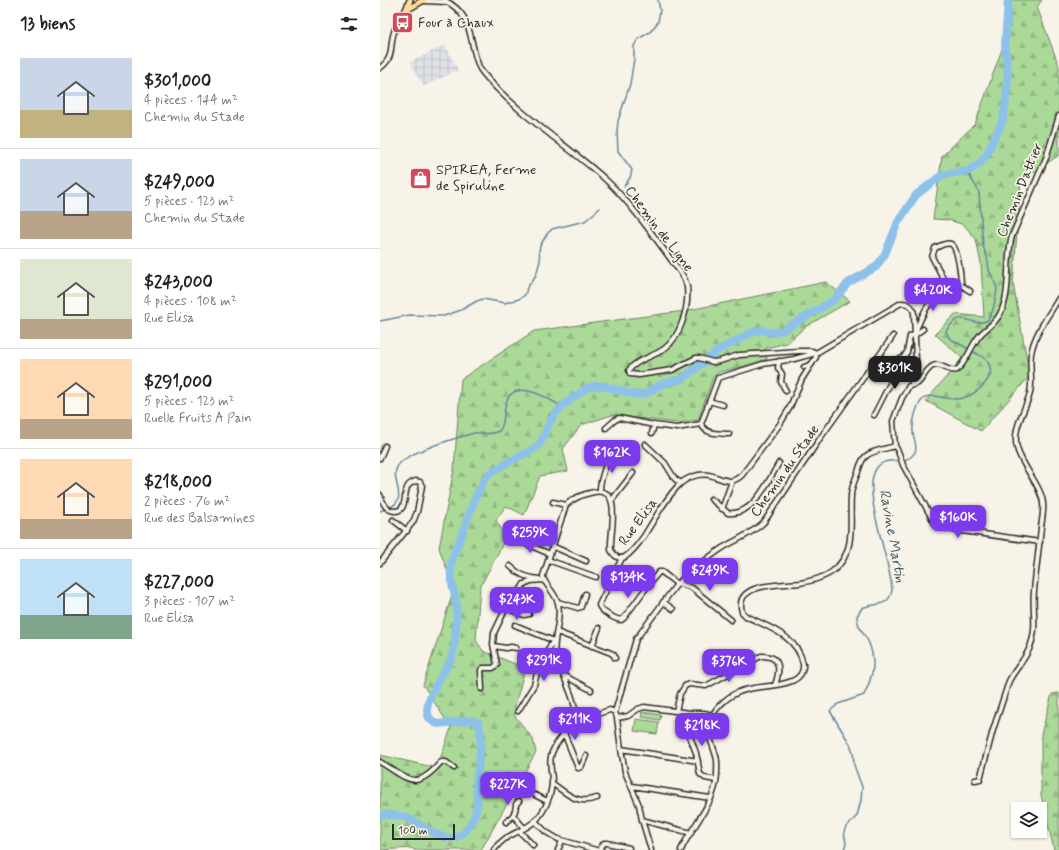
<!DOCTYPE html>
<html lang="fr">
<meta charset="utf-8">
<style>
body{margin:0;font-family:Mynerve,sans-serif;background:#f6f6f6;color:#202124;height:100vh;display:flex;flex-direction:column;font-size:15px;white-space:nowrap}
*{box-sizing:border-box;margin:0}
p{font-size:13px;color:#757577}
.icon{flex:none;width:22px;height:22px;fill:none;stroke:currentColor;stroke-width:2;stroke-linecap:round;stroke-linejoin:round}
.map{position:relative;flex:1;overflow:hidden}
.details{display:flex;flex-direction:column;background:#fff;width:380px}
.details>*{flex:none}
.fabs{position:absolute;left:631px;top:802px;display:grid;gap:8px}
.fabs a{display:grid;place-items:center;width:36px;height:36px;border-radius:0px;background:#fff;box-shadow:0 1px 3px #0004;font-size:20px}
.scale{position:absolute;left:12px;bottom:10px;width:63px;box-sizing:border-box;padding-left:4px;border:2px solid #2b2b2b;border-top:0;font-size:11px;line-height:14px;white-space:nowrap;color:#2b2b2b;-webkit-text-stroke:3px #f7f3e8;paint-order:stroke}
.price{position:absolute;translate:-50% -34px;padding:0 9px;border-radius:8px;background:#7c3aed;color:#fff;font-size:13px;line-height:26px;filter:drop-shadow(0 1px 2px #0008)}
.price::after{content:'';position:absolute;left:50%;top:24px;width:12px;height:9px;margin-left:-6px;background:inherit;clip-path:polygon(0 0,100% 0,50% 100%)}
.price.current{background:#222;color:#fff}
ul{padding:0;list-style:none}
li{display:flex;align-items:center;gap:12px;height:100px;padding:0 20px}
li+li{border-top:1px solid #e0e0e0}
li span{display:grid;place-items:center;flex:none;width:112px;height:80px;border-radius:0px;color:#555}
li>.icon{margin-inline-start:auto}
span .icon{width:48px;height:48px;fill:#fffc;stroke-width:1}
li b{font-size:17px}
h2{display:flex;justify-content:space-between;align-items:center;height:48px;padding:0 20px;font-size:17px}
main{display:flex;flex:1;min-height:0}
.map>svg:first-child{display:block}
</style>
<main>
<section class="details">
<h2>13 biens<svg class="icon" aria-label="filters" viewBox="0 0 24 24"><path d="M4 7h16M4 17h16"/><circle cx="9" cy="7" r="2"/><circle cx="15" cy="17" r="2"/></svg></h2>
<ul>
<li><span style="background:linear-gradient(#c9d6e8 65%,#c2b280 0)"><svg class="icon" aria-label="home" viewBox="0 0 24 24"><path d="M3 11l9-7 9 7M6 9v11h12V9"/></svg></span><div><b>$301,000</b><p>4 pièces · 144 m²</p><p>Chemin du Stade</p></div></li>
<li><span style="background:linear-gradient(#c9d6e8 65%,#b9a48a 0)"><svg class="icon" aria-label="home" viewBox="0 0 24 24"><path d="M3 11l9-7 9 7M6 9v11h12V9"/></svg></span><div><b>$249,000</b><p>5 pièces · 123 m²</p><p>Chemin du Stade</p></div></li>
<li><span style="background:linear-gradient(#dfe7d0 75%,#b9a48a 0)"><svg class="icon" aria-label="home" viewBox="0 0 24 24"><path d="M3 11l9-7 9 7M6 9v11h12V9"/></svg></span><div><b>$243,000</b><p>4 pièces · 108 m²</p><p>Rue Elisa</p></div></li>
<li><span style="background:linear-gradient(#ffd9b3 75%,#b9a48a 0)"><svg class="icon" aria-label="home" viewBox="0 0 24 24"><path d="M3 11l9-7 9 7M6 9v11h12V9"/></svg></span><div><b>$291,000</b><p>5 pièces · 123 m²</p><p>Ruelle Fruits A Pain</p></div></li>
<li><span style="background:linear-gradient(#ffd9b3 75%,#b9a48a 0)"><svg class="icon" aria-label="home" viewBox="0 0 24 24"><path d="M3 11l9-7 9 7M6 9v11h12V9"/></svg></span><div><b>$218,000</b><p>2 pièces · 76 m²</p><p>Rue des Balsamines</p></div></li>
<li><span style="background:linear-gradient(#bfe0f5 70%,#7fa58c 0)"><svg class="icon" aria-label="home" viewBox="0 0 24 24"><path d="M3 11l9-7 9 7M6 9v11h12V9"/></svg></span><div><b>$227,000</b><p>3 pièces · 107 m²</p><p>Rue Elisa</p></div></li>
</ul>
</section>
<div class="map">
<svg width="679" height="850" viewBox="0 0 679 850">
<defs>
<pattern id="industrial-grid" width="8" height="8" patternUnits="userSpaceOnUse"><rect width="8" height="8" fill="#e0e2e9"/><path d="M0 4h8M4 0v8" fill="none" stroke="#c0c2c8"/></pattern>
<pattern id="forest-firs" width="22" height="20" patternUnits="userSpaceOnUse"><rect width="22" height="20" fill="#abd998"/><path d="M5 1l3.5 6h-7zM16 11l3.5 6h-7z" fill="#93ba83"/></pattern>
</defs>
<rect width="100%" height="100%" fill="#f7f3e8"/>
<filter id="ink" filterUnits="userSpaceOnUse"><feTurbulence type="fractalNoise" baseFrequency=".025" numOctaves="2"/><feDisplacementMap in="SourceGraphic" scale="8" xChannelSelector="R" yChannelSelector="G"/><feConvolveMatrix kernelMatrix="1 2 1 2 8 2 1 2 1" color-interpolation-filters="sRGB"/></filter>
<g filter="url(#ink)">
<!-- industrial -->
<path fill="url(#industrial-grid)" d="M65,45L78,70L44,86L38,78L30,62Z"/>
<!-- forest -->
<path fill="url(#forest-firs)" stroke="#6b8262" d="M629,0H662L657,7L679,66V155L641,181L633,284L650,376L601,431L546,401L582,358L555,334L575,314L604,317L601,264L596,239L584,225L569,220L553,219L562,156L595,124L630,27Z
M446,282L470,301L425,327L407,343L386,348L387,359L365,366L339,372L333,377L318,420L298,423L232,415L201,425L183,449L188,471L160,476L144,515L126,506L116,520L126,538L100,587L96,640L103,651L145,668L135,706V716L153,739L156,752L101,850H34L32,848L0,850V755L57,768L71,728L43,685L74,589L59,548L74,469L81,379L154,331L304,311Z
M679,693V850H674L661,795V734L672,694Z"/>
<!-- green -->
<path fill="#abd998" stroke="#6b8262" d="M262,712L281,715L280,720L261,717Z
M256,719L279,722L277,734L254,731Z"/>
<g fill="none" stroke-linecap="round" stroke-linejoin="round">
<!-- stream -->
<path stroke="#66859e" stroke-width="1.5" d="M244,186L250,178L252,170L238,151L237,131L238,121L250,84L254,59V46L258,39L270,32L278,22L280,10L278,0
M0,321L30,315L64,316L81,310L97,301L103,299L125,303L139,299L145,295L147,288L156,275L160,261L159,251L160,246L167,234L172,229L205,221L220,208
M587,348L569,338L566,331C583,305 590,330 608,320L613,310L617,290L616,285L609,270L607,257L603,246L599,193C597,185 589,179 588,171
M9,508C31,498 7,479 19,464C30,451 76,438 94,433C103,432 110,436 119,431C125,424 123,416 125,407C130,375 167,397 182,407
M0,511L6,509
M464,850L466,843L464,832L466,827L477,816L481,800L482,787L474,765L473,752L470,744L450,711L458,704L484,695C493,676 497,661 488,641C483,632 477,627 477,616L482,608C494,603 509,608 512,590C511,561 481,492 496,469C506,453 526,468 535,452C538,445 533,439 533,432C532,422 536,407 542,400C551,390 569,403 583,398C596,394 619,377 607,361C604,357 599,355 594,352"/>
<!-- river -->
<path stroke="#8dc1ea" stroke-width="8" d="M328,359L337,351L375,331L382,330L393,333L403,330L454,300L468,283L496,267L505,254L518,222L536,195L562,175L588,171L598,165L606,156L623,120L625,108L628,80L625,43L628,0
M0,815C11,814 20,815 30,819C40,824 49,831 60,836C81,845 95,823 97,804C98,798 96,792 96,786C97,769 105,736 98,722L91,720L58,724C29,714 67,672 72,656C75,647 78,610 76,601C75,593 71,585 71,577C69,562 77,547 82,534C89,514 95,495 106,477C110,470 148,453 158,446C164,438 166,428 171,420C179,407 194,397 207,388C222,380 243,394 259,395L265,394L282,384L302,379L324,362"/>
<defs>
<path id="minor" d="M64,0C94,15 88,38 98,64C99,70 104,74 108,79C142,117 187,145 225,179C254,206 277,241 301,273C304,277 306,282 307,287C309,307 301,337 284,349C273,357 257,359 249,370L250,374L259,375L292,370L316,358H319L333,362L340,361L359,355L419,351H432L436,353
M44,1L67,2
M0,68C15,57 9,47 14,32C16,24 21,17 26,10
M581,285L590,291
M536,330C542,316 548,300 563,291C569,288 576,289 581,285C581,277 578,247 571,244C567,242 559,246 555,248L552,257L560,272L568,289
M399,361L398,368L402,374L401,382L406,391
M424,367L432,364
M492,367L523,358L527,352L530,336L535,335L543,329
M329,401L343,405
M494,415L523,358
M274,425L297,428L321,424
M226,428L235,420L239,418L274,425L272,433
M349,434C338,433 326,435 321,424L338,378L383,364L414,359L436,353L521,303C528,303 532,305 534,313L536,361L532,377V385
M265,444L285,463L295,479L301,483
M0,458L5,446
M220,491C219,481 226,467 228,457
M0,495C3,502 5,510 14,511C28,512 23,493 28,486C30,483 33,482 36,481L40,482L42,486L37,512L33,522L0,563
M331,499L348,513C374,516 388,481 399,463
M232,500L253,473
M173,502L186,505
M342,509L352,481
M13,520L27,531
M137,540L170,554
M660,542L568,529L558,526L554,522L523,465L518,451L515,446L513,421L522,398L529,386C532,385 535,385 538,383C543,379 546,369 553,366C562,362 567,373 577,370C586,362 590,349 597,339C603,329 615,325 620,314C632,291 625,261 632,236L666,158L679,116
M172,546L206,561
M242,558L219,605C221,612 235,619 241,620L244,618L269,584L279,572H282L297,584
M168,560L216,577
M130,566C140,575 145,577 159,579
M298,583L312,588L351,620
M178,602L198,608L201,607L205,594
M283,602L293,609
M126,608L144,615L149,614
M135,625L174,641L172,643L158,669L154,685L138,711
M177,632L231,653L234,655L235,658
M114,646L126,648L131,647L136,648
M212,646L219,628
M183,675L211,690
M102,689L101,670L103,668H113L117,665L113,644L114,633L126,608L138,594L144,584L151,581L163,580
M296,711L300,694L305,686L309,684L326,686L381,656C402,655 400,671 395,685
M235,712L256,639L297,584C312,571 328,557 344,547C358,539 373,533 384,522L441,437L513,336
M310,713L308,731L316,753L320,774L325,778L336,780
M194,717L200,715H214L230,710L235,712L237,718L241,749L245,772L259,805L262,820L271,850
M237,718L248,716L258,709L264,707L310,713H324L332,715
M184,733L198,768L201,767L206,756
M241,749L318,761
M0,762C29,779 35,792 61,762H66L74,768
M595,780L600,779L613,730L629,681C635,669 645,660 650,647C658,628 652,610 654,591C656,569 659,548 661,527C662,519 664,511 663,503C661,485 642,467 637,448C632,428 645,412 650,393C653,380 649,367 651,354C654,334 669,315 679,298
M172,783C187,794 197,805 217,798
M252,786L330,798
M155,795L167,801
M133,815L144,828
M262,820L311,833
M155,821L166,832L178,839L216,850
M126,822C132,817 136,813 136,804L139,801
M139,831L153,845
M114,850C125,833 143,833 156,820C165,811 172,794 172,781C172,773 169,764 171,756C174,740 195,727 195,711C196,701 180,668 175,656C172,638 182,621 178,603C175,592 163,583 163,576L186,505C194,497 204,494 214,492C244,486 229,534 231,550C234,556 239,560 245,557C253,552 259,543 264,536C274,520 284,501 297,487C306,477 320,472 333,476C339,478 345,481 351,481C355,480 359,478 362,475L400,424L409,409L422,379L436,357V353
M178,850L182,841
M219,850L224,843H227L249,848
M301,850C312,825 336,803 337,774C337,768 338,761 336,756C333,744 324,730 331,718C336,707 348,696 359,692C374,685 396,688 412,681C419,678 424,672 423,664C418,636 388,627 366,616L362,612C353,582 402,585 420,583C431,581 445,578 454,570C477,551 469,521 471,496C471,488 475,480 478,472C480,466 481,460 486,456C493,450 506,449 515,446"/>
<path id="major" d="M26,10L44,0
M26,10L30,0"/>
</defs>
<!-- minor casing -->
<use href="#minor" stroke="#2b2b2b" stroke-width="7"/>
<!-- major casing -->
<use href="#major" stroke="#2b2b2b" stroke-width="8"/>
<!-- minor -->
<use href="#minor" stroke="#f7f3e8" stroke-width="4"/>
<!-- major -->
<use href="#major" stroke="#ffdd96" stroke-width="5"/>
</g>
</g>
<!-- icons -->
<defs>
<symbol id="bus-square" viewBox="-11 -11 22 22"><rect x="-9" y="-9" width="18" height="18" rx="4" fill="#d1495b" stroke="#f7f3e8"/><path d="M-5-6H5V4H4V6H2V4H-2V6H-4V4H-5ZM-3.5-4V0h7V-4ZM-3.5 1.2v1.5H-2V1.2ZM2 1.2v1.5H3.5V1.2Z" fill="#fff"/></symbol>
<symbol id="shop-square" viewBox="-11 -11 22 22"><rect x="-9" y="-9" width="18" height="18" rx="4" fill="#d1495b" stroke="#f7f3e8"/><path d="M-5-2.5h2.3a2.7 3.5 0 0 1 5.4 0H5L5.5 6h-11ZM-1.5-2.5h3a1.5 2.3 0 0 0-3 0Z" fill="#fff"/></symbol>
</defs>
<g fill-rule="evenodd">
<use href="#bus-square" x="10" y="10" width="25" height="25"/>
<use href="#shop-square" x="28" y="166" width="25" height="25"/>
</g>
<g text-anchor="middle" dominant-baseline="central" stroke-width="3.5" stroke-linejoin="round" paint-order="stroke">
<!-- poi labels -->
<g font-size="14" fill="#2b2b2b" stroke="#f7f3e8" text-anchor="start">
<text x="38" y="23">Four à Chaux</text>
<text x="56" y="170">SPIREA, Ferme<tspan x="56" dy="16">de Spiruline</tspan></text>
</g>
<!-- street labels -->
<g font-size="14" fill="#2b2b2b" stroke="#f7f3e8">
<text transform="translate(640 190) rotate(-68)">Chemin Dattier</text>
<text transform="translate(279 229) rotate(53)">Chemin de Ligne</text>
<text transform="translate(405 471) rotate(-55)">Chemin du Stade</text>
<text transform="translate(258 522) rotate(-54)">Rue Elisa</text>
</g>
<!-- water labels -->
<g font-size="15" font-style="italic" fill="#485864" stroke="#f7f3e8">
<text transform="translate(512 536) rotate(80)">Ravine Martin</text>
</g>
</g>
</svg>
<div class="fabs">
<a><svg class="icon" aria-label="layers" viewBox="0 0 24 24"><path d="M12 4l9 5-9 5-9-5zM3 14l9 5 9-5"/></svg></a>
</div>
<div class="scale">100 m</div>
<b class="price" style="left:553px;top:312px">$420K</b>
<b class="price current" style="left:515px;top:390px">$301K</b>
<b class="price" style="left:232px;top:474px">$162K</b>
<b class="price" style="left:578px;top:539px">$160K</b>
<b class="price" style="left:150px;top:554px">$259K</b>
<b class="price" style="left:330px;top:592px">$249K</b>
<b class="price" style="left:248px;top:599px">$134K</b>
<b class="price" style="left:137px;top:621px">$243K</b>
<b class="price" style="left:164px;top:682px">$291K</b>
<b class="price" style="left:349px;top:683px">$376K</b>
<b class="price" style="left:195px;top:741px">$211K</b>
<b class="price" style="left:322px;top:747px">$218K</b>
<b class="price" style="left:128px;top:806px">$227K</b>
</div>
</main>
